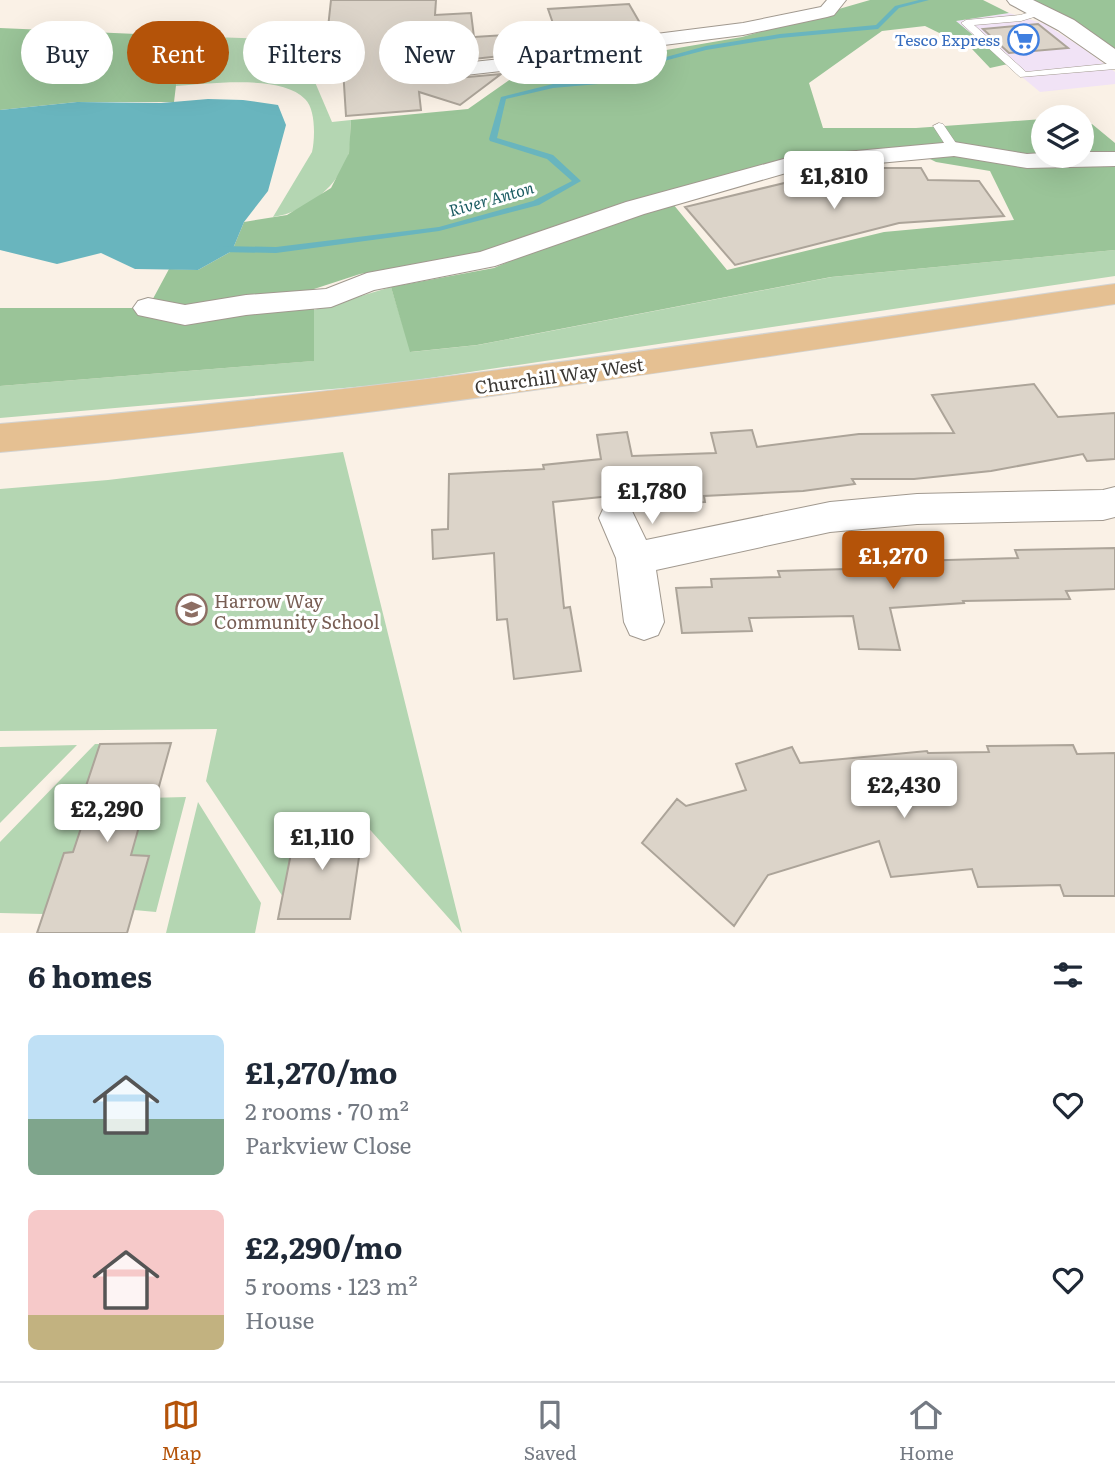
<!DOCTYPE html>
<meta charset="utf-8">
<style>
body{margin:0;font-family:Literata,serif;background:#f6f6f7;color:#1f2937;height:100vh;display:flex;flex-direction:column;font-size:26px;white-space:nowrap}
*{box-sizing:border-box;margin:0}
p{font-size:23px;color:#747a83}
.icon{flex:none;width:38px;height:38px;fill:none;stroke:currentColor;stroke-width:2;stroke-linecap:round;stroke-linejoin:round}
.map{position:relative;height:933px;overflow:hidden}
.details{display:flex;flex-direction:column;background:#fff;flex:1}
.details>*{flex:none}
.top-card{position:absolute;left:21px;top:21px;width:700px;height:63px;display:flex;gap:14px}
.buttons{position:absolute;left:1031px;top:105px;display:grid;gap:14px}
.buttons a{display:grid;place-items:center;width:63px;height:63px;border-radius:50%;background:#fff;box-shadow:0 7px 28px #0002;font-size:35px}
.price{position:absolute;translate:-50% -60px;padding:0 16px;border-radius:7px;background:#fff;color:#222;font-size:23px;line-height:46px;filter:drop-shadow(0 2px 4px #0008)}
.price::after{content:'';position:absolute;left:50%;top:42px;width:21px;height:16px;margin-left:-10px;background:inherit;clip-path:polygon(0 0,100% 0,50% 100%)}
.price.active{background:#b45309;color:#fff}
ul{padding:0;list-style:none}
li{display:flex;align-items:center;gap:21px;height:175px;padding:0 28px}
li span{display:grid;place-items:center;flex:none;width:196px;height:140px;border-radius:10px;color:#555}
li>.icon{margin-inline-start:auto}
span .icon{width:84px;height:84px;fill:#fffc;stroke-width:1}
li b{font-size:30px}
h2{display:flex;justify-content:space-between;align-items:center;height:84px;padding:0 28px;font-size:30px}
.tag{padding:0 24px;border-radius:32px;background:#fff;box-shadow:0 7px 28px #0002;font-size:24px;line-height:63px}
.tag.active{background:#b45309;color:#fff}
.tab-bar{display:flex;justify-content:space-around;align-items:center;height:98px;border-top:2px solid #e0e1e3;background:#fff;font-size:19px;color:#747a83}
.tab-bar a{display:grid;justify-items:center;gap:4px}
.tab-bar .active{color:#b45309}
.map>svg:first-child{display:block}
</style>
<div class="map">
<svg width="1115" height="933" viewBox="0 0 1115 933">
<rect width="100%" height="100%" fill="#faf1e6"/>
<!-- commercial -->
<path fill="#f1e3f6" d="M1009,13L1045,24L1084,49L1115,72V84L1040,92L955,21Z"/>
<!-- green -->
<path fill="#b4d6b2" d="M182,36L297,40L332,122L351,120C350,130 351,143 349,153C339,186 307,212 273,217L312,152C315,139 316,109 305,99C281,74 208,84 176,86Z
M1115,250V276L390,384L0,418V386L313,361L314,310L391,287L411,352L478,345L832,277Z
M343,452L462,933L364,823H297L283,897L206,781L217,729L0,731V489L108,480Z
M95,744H100L81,800L90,801L73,852L43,914L0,913V842Z
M77,745L0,823V747Z
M186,797L156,912L134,910L149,856L131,855L147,798Z
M198,802L261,903L255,933H166Z"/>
<!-- forest -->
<path fill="#9ac498" d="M870,0H983L1009,13L956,21L1008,64L990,68L972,49L925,26L882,31L809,83L823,128H916L1043,119V156H1082V125L1092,124L1115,143V250L831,277L477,345L410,352L391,287L494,268L530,252L673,204L727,270L884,232L1014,220L990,171L936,162L906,147L782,160L481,252L360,274L314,289V361L0,386V308H148L169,269L198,270L232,251L244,222L287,215L331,188L349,153L351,120L468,109L515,76L742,37Z
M1022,0H1115V52Z
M0,28L182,36L174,102H77L0,110Z"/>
<!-- water -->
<path fill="#69b5be" d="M208,99L243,100L278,105L286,125L268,191L244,222L232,251L198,270L135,269L101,253L57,264L0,250V110L77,102L161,103Z"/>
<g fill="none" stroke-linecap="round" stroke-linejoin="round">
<!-- stream -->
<path fill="#69b5be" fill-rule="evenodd" d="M919,0H929L899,8L878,29L780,38L706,50L641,67L621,82L553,88L506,99L497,138L553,155L581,181L539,205L439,231L276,253L220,252L216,249L220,246L276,247L439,227L533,201L572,181L547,159L490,141L489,139L501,97L553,84L619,78L637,65L706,46L780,34L876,25L895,6Z"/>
</g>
<!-- building -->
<path fill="#dcd4c9" stroke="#aca499" stroke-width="2" d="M331,0H436L435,15L471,13L474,37L556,32L548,9L629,4L644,30L558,37L556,32L528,53L428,64L417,47L401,45L396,53L413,82L501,74L460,105L419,92L421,110L346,116L341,37H327Z
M1038,24L1068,48L1009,53L983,29Z
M866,168H921L928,180L979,181L1004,216L899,223L735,265L685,207L809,177L819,188L871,177Z
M1034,384L1058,417L1115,413V459L1087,461L1083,454L991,471L914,479H852L855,484L803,491L704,496L705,502L651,503L650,492L553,502L564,608L570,607L581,671L514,679L507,619L497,620L494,553L433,559L432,530L448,529L449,474L544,469L543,465L601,459L597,435L627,432L632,456L716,453L711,433L752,430L757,447L859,434L954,433L932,395Z
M1115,548V589L1066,591L1070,599L963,601L964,603L890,608L900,650L859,649L853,616L749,618L752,631L682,633L676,588L712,587L711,579L780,577L778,571L882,568L879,562L1018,558L1015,550Z
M171,743L156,797L147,798L131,855L149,856L127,933H37L64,853L73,852L90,801H81L100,744Z
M1073,745L1077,754L1115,753V896H1064L1060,885L978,887L972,869L891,877L879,841L768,875L734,926L642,843L677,799L686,806L746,790L736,764L792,747L800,763L927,751L928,753L989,752L987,746Z
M297,823H364L350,919H278Z"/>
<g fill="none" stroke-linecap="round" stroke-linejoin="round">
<defs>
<path id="lane" d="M1041,9L1044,10V14L1021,21L974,25L1026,72L1115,63V69L1020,77L961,23L966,20L1020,15Z
M939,123L943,124L960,149L958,152L948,149L933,126Z"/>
<path id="street" d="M827,0H846L834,15L827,17L743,35L656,46L546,66L421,80L413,79L398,52L401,48H415L427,67L546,54L656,34L743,23L821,7Z
M954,142L1027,154L1043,153V156H1082V152H1115V166L1027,168L954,156L793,171L644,214L495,266L374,290L331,307L246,315L185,325L138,315L133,308L138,301L148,298L185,305L246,295L326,289L367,273L480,252L626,202L791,157Z
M1115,487V517L1103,520L917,524L830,532L656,570L664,622L658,635L644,640L630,635L624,622L616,558L599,518L604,507L617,503L630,507L646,540L830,502L917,494L1103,490Z"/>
<path id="secondary" d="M1007,0H1033L1074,20L1115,49V66L1107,64L1058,30L1010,4Z"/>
<path id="primary" d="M1115,284V304C744,360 374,419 0,452V424C374,393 744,337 1115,284Z"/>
</defs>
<!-- lane casing -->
<use href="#lane" stroke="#a1998f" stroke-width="1"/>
<!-- street casing -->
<use href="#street" stroke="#a1998f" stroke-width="2"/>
<!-- secondary casing -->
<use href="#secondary" stroke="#a1998f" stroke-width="2"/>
<!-- primary casing -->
<use href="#primary" stroke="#d3d3d2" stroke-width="2"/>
<!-- lane -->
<use href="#lane" fill="#fff" fill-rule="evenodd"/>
<!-- street -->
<use href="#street" fill="#fff" fill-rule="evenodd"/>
<!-- secondary -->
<use href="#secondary" fill="#fff" fill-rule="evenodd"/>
<!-- primary -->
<use href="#primary" fill="#e5c092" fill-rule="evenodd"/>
</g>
<!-- icons -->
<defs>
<symbol id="supermarket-ring" viewBox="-11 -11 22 22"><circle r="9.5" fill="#fff" stroke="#3f7fe0" stroke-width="1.5"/><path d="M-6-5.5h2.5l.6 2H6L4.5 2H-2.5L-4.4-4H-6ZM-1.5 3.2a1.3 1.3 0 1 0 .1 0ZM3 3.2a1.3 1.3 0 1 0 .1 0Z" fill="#3f7fe0"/></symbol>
<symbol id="school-ring" viewBox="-11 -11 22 22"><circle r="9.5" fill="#fff" stroke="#8d6e63" stroke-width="1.5"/><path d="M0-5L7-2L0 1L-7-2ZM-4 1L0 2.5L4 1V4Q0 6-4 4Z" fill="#8d6e63"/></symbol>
</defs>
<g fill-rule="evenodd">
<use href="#supermarket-ring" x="1006" y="22" width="35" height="35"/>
<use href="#school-ring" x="174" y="592" width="35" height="35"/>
</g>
<g text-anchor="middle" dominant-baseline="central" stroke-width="6" stroke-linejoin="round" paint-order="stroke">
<!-- far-shop labels -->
<g font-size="16" fill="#366cbe" stroke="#fff" text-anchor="end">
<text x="1000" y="39">Tesco Express</text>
</g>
<!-- far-water labels -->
<g font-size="16" font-style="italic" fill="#1a5b61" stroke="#fff">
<text transform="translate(491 198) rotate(-16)">River Anton</text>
</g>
<!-- street labels -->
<g font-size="18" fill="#393632" stroke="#fff">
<text transform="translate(559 375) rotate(-8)">Churchill Way West</text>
</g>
<!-- education labels -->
<g font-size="18" fill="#785e54" stroke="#fff" text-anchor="start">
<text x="214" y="600">Harrow Way<tspan x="214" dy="21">Community School</tspan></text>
</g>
</g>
</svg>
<div class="buttons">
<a><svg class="icon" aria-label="layers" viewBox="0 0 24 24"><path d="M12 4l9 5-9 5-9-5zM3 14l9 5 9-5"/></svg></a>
</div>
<b class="price" style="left:834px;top:211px">£1,810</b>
<b class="price" style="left:652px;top:526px">£1,780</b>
<b class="price active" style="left:893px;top:591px">£1,270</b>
<b class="price" style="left:904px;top:820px">£2,430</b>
<b class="price" style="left:107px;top:844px">£2,290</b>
<b class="price" style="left:322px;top:872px">£1,110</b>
<div class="top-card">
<a class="tag">Buy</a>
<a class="tag active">Rent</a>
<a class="tag">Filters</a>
<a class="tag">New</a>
<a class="tag">Apartment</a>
</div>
</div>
<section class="details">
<h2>6 homes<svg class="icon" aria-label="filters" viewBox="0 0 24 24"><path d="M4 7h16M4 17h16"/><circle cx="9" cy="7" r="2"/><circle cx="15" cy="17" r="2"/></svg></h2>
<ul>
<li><span style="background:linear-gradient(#bfe0f5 60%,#7fa58c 0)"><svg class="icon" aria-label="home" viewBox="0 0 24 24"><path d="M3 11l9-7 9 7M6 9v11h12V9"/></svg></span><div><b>£1,270/mo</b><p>2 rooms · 70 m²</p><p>Parkview Close</p></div><svg class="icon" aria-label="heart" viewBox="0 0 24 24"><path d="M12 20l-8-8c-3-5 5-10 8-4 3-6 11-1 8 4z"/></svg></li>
<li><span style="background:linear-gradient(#f6c9c9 75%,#c2b280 0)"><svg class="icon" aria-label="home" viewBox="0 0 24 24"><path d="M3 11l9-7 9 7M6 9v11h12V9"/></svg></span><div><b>£2,290/mo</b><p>5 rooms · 123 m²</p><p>House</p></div><svg class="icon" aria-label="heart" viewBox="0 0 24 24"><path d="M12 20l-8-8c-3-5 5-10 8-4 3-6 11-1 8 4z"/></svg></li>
</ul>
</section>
<nav class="tab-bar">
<a class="active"><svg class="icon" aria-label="map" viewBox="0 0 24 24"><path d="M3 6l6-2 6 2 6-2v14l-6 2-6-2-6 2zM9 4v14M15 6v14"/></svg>Map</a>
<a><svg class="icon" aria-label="saved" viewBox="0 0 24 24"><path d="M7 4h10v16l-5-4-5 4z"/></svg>Saved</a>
<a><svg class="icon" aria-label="home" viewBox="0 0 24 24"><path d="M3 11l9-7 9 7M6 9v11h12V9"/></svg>Home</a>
</nav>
